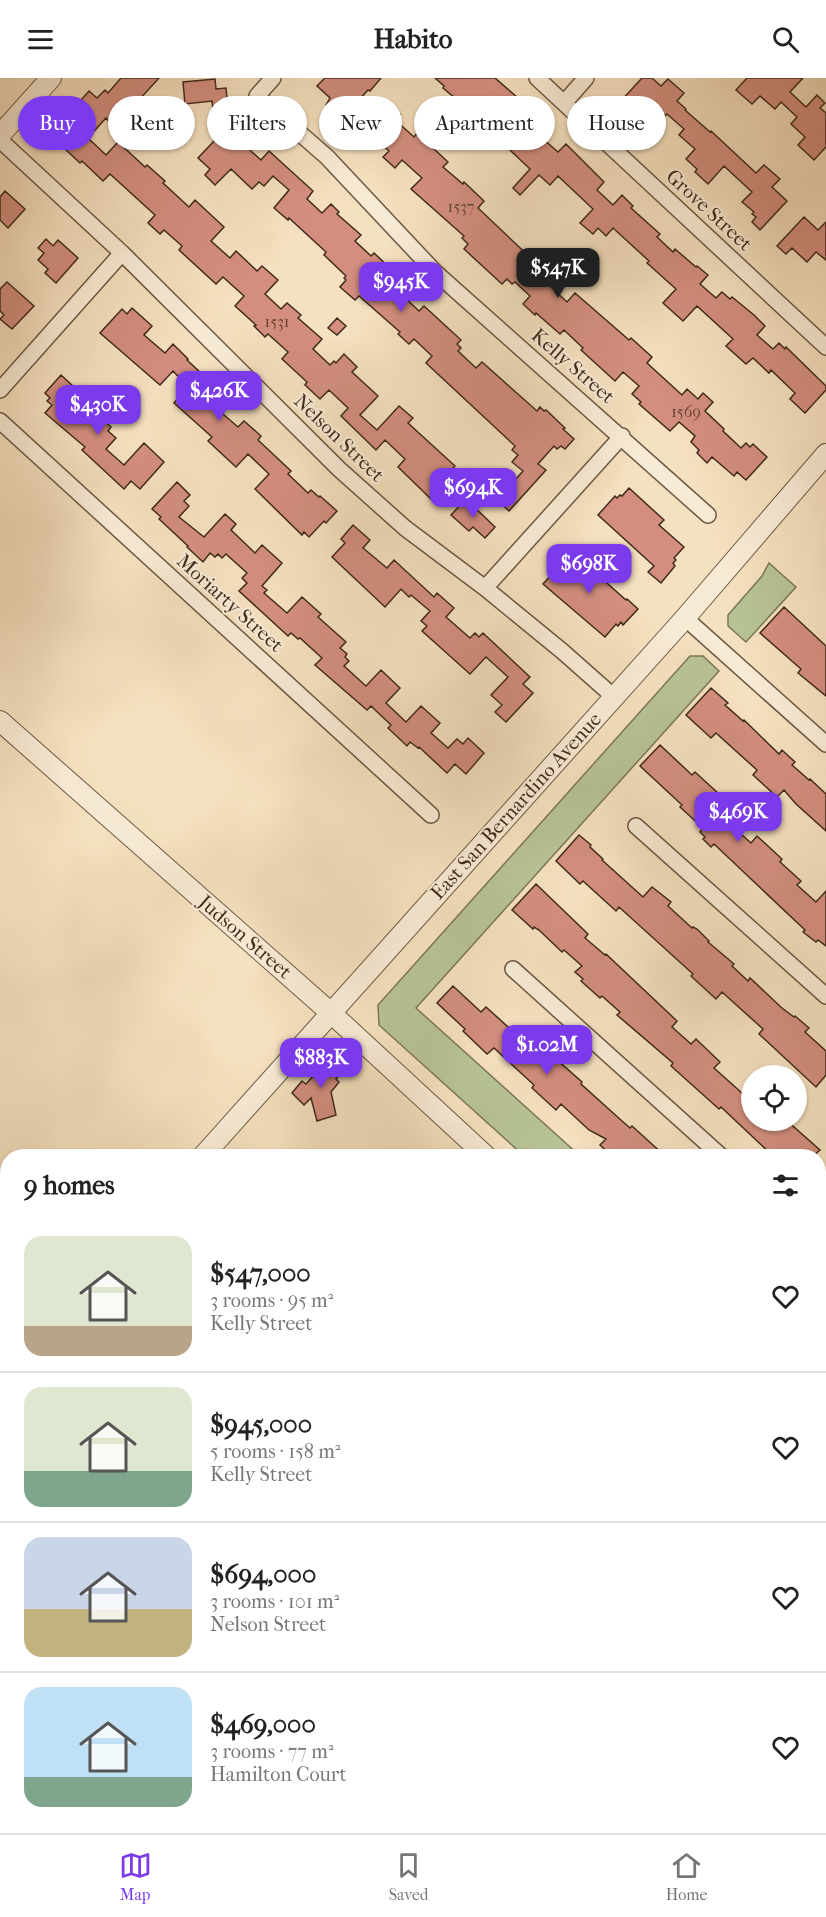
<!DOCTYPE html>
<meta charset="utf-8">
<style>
body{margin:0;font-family:"IM FELL French Canon",serif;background:#f6f6f6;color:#222;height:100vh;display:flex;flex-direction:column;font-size:22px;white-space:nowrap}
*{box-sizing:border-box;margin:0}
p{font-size:20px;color:#767676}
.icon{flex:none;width:33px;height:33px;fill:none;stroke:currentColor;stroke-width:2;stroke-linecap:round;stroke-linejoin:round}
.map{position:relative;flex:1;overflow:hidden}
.sheet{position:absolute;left:0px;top:1071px;width:826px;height:684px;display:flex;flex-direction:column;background:#fff;border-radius:24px 24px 0 0;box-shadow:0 2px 4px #0004}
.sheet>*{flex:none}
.banner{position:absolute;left:18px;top:18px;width:790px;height:54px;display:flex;gap:12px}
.buttons{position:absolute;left:741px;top:987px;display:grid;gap:12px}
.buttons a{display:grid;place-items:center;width:66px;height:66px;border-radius:50%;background:#fff;box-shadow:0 2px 4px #0004;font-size:30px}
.price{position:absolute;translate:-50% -51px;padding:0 14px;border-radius:12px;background:#7c3aed;color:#fff;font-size:20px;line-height:39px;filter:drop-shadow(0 2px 3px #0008)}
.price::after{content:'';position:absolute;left:50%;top:36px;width:18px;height:14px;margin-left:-9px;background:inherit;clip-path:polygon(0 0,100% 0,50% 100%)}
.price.selected{background:#222;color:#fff}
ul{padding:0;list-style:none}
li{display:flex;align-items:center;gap:18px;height:150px;padding:0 24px}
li+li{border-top:2px solid #e0e0e0}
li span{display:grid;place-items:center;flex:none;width:168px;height:120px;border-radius:18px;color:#555}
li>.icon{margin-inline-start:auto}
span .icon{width:72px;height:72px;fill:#fffc;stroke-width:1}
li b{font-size:26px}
h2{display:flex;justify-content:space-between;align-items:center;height:72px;padding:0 24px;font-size:26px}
.tag{padding:0 21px;border-radius:27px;background:#fff;box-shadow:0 2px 4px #0004;font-size:21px;line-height:54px}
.tag.selected{background:#7c3aed;color:#fff}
header{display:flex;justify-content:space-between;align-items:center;height:78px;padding:0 24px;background:#fff;font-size:27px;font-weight:800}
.dock{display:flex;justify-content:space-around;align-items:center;height:84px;border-top:2px solid #e0e0e0;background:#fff;font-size:16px;color:#767676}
.dock a{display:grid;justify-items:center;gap:3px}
.dock .selected{color:#7c3aed}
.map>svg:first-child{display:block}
</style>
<header><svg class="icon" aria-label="menu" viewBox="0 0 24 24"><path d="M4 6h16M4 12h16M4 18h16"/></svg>Habito<svg class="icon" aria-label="search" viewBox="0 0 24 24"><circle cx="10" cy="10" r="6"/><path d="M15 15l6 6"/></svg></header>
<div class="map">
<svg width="826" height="1755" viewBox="0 0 826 1755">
<rect width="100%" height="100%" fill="#f5e0bf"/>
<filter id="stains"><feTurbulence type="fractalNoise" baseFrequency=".00333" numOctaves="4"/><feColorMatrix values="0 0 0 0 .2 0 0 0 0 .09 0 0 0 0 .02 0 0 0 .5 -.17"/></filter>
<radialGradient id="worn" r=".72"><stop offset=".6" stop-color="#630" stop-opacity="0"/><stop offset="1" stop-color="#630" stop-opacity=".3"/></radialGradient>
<!-- green -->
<path fill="#b7c395" stroke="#7c7658" stroke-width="1.5" d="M769,485L796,509L746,564L728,548V537L762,498Z
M690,578H703L719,593L416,930L580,1078H524L379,947L378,927Z
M826,1234V1333L819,1341V1247Z
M826,1678V1755H757L764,1748H819V1686Z"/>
<!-- water -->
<path fill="#9dbeab" stroke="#788371" stroke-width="1.5" d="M819,1455L826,1461V1534L819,1529Z
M518,1748H583L591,1755H512Z"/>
<!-- building -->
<path fill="#d38e7f" stroke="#402a1b" stroke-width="1.5" d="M121,0H159L139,22L137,20L112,47L106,40L88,60L106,77L118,64L145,89L147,87L165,103L163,105L189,129L195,122L224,149L211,163L230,180L236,173L257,193L262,188L278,202L265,216L281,231L287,225L301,237L298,240L322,261L313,271L330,287L334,283L336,285L344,276L357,289L352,294L378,318L360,337L377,352L399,328L413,340L408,345L455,388L444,400L464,419L443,414L433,423L398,389L405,381L385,362L376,372L341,338L348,330L329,312L320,321L305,307L307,304L282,281L288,274L268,256L265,259L254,248L256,247L235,228L244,218L223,199L216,206L179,172L182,168L164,152L160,156L148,145L155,137L110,96L103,103L82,83L80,85L65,71L69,67L66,64L68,62L63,57L82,37L74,30L89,13L97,20L105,12L108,15Z
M325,0H381L370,13L368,12L342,41L326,27L330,20L317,8Z
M435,0H495L518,20L507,34L522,48L533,36L543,46L538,51L545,57L542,60L558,74L566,66L604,104L597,112L613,127L622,117L633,128L631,130L660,156L657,159L673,174L675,171L696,189L697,188L708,197L700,206L716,220L722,214L730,221L732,219L754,237L765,248L757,257L773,271L779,265L785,271L786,269L826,308V312L805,335L790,321L795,315L771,292L769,295L753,280L746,286L726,268L733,261L697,228L683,243L663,225L676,211L647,185L649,183L613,150L606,158L598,150L593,156L580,145L593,131L558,98L550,107L539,97L520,117L513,110L530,91L493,56L489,60L468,41L473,35L443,10L444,8Z
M642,0H652L661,8L668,1L684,15L677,23L686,31L685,32L710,54L711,53L756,95L764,87L780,101L772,109L787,123L760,152L752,144L756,139L752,136L754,134L742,124L752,114L724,88L708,106L695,94L697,91L686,81L695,71L679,57L684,51L667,36L665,38L658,31L650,40L633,27L628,32L620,24Z
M747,0H803L790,14L806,29L817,17L825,25L820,30L826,35V69L814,82L798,67L805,59L791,46L797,39L781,24L775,31L760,18L752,26L736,12Z
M215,1L216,11L226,10L228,32L213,33L212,23L185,26L183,4Z
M387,24L400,36L394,41L414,59L417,55L448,84L443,89L463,106L464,104L484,123L478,130L555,203L550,208L567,224L575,215L629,262L631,260L652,279L647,285L682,317L687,311L698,321L703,315L713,324L705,333L724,351L723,353L741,370L746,365L750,369L753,366L767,379L746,402L737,394L734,398L712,379L707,385L697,375L699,372L691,364L695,358L679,344L670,353L639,326L641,324L632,316L639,308L623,294L615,303L581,272L583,270L564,252L560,256L536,235L535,237L523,226L530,218L515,204L512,206L507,201L502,206L464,171L468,166L462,160L464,158L411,111L422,100L402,82L395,90L383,79L389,73L369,55L374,49L372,48L374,46L370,42Z
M231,45L249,62L244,67L261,82L269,73L313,113L307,121L322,135L331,126L339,134L337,136L361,157L355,163L371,178L374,175L411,210L404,219L419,233L424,228L461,262L457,266L461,270L458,273L476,290L482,284L537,333L540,329L544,333L546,332L565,350L563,351L574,361L565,371L561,368L557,371L554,368L538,386L546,392L509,433L479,406L486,398L491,403L495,398L508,410L523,393L512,384L518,377L512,372L515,368L426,285L432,278L414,261L409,266L398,256L400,254L359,218L355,222L340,209L346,202L344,200L346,198L324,177L326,174L289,140L288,142L274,130L289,112L273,98L264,108L259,104L252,111L231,91L215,107L205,97L210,91L198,80Z
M5,113L25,131L8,150L0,142V119Z
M804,139L818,152L826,144V182L816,174L807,184L792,170L786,176L777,168Z
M46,161L53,168L58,162L78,180L56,205L45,195L48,191L38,182L44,175L38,170Z
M7,204L34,228L12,251L0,241L4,237L0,233V211Z
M132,230L152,248L144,257L165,275L173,266L188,281L187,282L220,313L216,316L223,322L216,330L238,349L244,343L261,358L258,362L291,393L288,396L308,415L311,412L319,419L320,418L337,433L326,445L324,443L309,459L304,454L302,457L255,411L269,396L248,376L236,389L208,363L212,359L174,325L188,309L173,293L160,307L100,255L122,231L127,236Z
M337,240L346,248L337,257L328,250Z
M61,297L87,321L84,325L111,349L108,353L116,360L106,371L124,387L144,365L164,384L140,411L131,403L124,411L82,372L85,369L45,335L52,327L47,323L50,320L45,315Z
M177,404L190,417L184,423L189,428L179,439L204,459L225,436L236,446L231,452L255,475L262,467L282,485L262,508L267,512L264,515L287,535L302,519L321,536L318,539L346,564L340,570L347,576L345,579L349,583L344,588L366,608L381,592L400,610L386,625L406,644L421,628L440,645L431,655L448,670L457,661L463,666L468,660L484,675L466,696L455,686L447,695L419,669L418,670L410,664L407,668L388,650L391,647L371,628L367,632L315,587L322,580L300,560L298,561L291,555L288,558L239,513L247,505L242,500L247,495L226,476L222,480L218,476L215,479L210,475L203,484L187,469L188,468L159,441L161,439L152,431Z
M629,410L664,442L659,447L684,469L674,480L676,482L673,485L675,488L661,505L648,494L654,488L598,437L615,418L617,420L620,417L622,418Z
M466,421L495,449L485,460L473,449L469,453L451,437Z
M353,447L370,462L363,470L387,490L394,482L434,519L437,515L454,530L446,539L470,560L475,555L479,559L483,555L530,599L523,606L533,615L506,644L495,634L502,627L491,617L508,599L486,579L470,596L422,553L427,548L421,543L430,533L411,517L409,519L401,511L385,529L332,479L345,465L341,461Z
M565,472L588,492L590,490L626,522L627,521L638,531L623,547L621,544L618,548L616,546L605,559L543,506L557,491L552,487Z
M784,529L826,568V618L798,595L801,591L760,555Z
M711,610L728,625L725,627L743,643L744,642L779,676L782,672L795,684L792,687L809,702L810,701L826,716V753L796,726L784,712L777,719L753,697L757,692L716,655L711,660L686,637Z
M660,667L692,697L695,694L719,716L714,722L736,743L732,748L751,765L757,758L782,781L780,784L801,803L797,807L816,824L826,813V868L818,862L816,864L803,854L805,852L714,766L711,769L703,761L705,759L700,754L703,750L680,729L682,727L640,688Z
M579,757L591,767L590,769L603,781L602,782L643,819L652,809L671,824L668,828L692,850L693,849L697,851L709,863L708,864L734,886L732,888L748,903L750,900L782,930L794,939L795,938L809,950L805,954L826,973V997L816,1009L759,956L763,951L722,914L716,921L691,898L693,896L619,829L616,833L583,803L580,806L556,783Z
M536,806L588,856L585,860L605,877L606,876L677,943L672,949L691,966L696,961L720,984L714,990L752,1024V1042H786L820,1072L813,1078H773L721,1029L719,1031L671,988L673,985L617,937L620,934L602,918L600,920L581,903L583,901L575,894L582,888L564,872L562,874L539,852L534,849L533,851L512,832Z
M453,908L481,934L486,929L518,958L526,949L542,963L539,966L582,1004L581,1006L622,1043L630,1050L632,1048L665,1078H612L600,1067L606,1061L589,1052L561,1026L556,1032L532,1010L534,1007L494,970L487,976L463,953L465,951L437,925Z
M332,977L346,990L336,1001L339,1004L331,1014L336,1037L317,1043L311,1020L304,1027L292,1015L302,1003L306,1006Z"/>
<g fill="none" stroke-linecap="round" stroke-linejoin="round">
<defs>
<path id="minor" d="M273,0L257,18L327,79L435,194L708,437
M537,0L826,269
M564,25L586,0
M0,62L122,175L339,391L405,450L485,510L562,573L614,619
M0,312L122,175
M0,343L431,737
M485,510L622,358
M685,540L826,666
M636,748L826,918
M513,891L721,1078
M819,1167L826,1174
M819,1207L826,1195
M0,1625L8,1631
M134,1748L142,1755
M308,1755L315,1748"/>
<path id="tertiary" d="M0,57L51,0
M0,643L331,935L486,1078
M203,1078L685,540L826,376
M0,1308L8,1299
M819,1386L826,1392
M819,1647L826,1639
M723,1755L730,1748"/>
</defs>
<!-- minor casing -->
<use href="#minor" stroke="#6d5844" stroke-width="18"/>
<!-- tertiary casing -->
<use href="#tertiary" stroke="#6d5844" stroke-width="22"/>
<!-- minor -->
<use href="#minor" stroke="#f8ebd5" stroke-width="15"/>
<!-- tertiary -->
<use href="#tertiary" stroke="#f8ebd5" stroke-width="20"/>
</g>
<g text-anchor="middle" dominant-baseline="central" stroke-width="4.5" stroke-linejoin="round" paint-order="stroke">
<!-- number labels -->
<g font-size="16" fill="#654334">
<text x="461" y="128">1537</text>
<text x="277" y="243">1531</text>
<text x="686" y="333">1569</text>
</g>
<!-- street labels -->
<g font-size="20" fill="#402a1b" stroke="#f8ebd5">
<text transform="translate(709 132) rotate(43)">Grove Street</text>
<text transform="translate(573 288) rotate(41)">Kelly Street</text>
<text transform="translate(339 360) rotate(44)">Nelson Street</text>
<text transform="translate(230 525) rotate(42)">Moriarty Street</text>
<text transform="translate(516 728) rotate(-48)">East San Bernardino Avenue</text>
<text transform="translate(245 859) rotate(41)">Judson Street</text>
</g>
</g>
<rect width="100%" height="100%" filter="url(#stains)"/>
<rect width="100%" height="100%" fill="url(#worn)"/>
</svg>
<div class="buttons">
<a><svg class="icon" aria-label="locate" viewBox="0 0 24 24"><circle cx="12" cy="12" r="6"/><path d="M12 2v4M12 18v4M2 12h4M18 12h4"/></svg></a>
</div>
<b class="price selected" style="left:558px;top:221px">$547K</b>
<b class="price" style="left:401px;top:235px">$945K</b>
<b class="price" style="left:219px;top:344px">$426K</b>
<b class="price" style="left:98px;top:358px">$430K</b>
<b class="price" style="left:473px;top:441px">$694K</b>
<b class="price" style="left:589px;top:517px">$698K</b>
<b class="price" style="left:738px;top:765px">$469K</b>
<b class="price" style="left:547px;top:998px">$1.02M</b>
<b class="price" style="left:321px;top:1011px">$883K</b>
<div class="banner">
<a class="tag selected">Buy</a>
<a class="tag">Rent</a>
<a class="tag">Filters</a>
<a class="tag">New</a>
<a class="tag">Apartment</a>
<a class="tag">House</a>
</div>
<section class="sheet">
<h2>9 homes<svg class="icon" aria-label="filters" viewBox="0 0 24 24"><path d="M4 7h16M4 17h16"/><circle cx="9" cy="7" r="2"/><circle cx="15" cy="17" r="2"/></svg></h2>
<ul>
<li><span style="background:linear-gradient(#dfe7d0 75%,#b9a48a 0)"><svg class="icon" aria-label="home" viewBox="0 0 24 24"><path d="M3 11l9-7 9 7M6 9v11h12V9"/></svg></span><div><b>$547,000</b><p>3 rooms · 95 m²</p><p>Kelly Street</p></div><svg class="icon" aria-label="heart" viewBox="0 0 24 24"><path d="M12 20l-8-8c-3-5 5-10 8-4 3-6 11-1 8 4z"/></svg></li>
<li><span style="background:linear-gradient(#dfe7d0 70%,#7fa58c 0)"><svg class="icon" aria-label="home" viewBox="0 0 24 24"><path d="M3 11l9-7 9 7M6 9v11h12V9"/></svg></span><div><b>$945,000</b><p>5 rooms · 158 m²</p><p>Kelly Street</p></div><svg class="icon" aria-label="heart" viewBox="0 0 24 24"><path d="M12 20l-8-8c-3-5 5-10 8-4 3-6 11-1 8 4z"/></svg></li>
<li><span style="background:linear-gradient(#c9d6e8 60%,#c2b280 0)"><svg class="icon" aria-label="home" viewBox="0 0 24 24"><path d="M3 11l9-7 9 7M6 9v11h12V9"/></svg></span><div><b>$694,000</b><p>3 rooms · 101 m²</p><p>Nelson Street</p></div><svg class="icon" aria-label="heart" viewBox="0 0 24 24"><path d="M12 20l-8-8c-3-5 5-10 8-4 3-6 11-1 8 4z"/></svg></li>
<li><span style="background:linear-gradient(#bfe0f5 75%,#7fa58c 0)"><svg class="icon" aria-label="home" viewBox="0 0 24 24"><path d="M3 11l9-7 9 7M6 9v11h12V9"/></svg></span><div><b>$469,000</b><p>3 rooms · 77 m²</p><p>Hamilton Court</p></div><svg class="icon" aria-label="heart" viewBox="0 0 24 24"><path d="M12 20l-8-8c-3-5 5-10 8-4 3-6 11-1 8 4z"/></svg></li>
</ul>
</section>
</div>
<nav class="dock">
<a class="selected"><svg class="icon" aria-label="map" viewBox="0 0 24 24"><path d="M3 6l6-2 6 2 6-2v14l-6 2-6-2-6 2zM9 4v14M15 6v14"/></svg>Map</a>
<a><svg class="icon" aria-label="saved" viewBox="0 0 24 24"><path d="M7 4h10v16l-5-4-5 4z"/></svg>Saved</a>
<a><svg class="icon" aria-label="home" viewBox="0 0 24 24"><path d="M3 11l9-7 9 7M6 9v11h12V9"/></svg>Home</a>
</nav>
